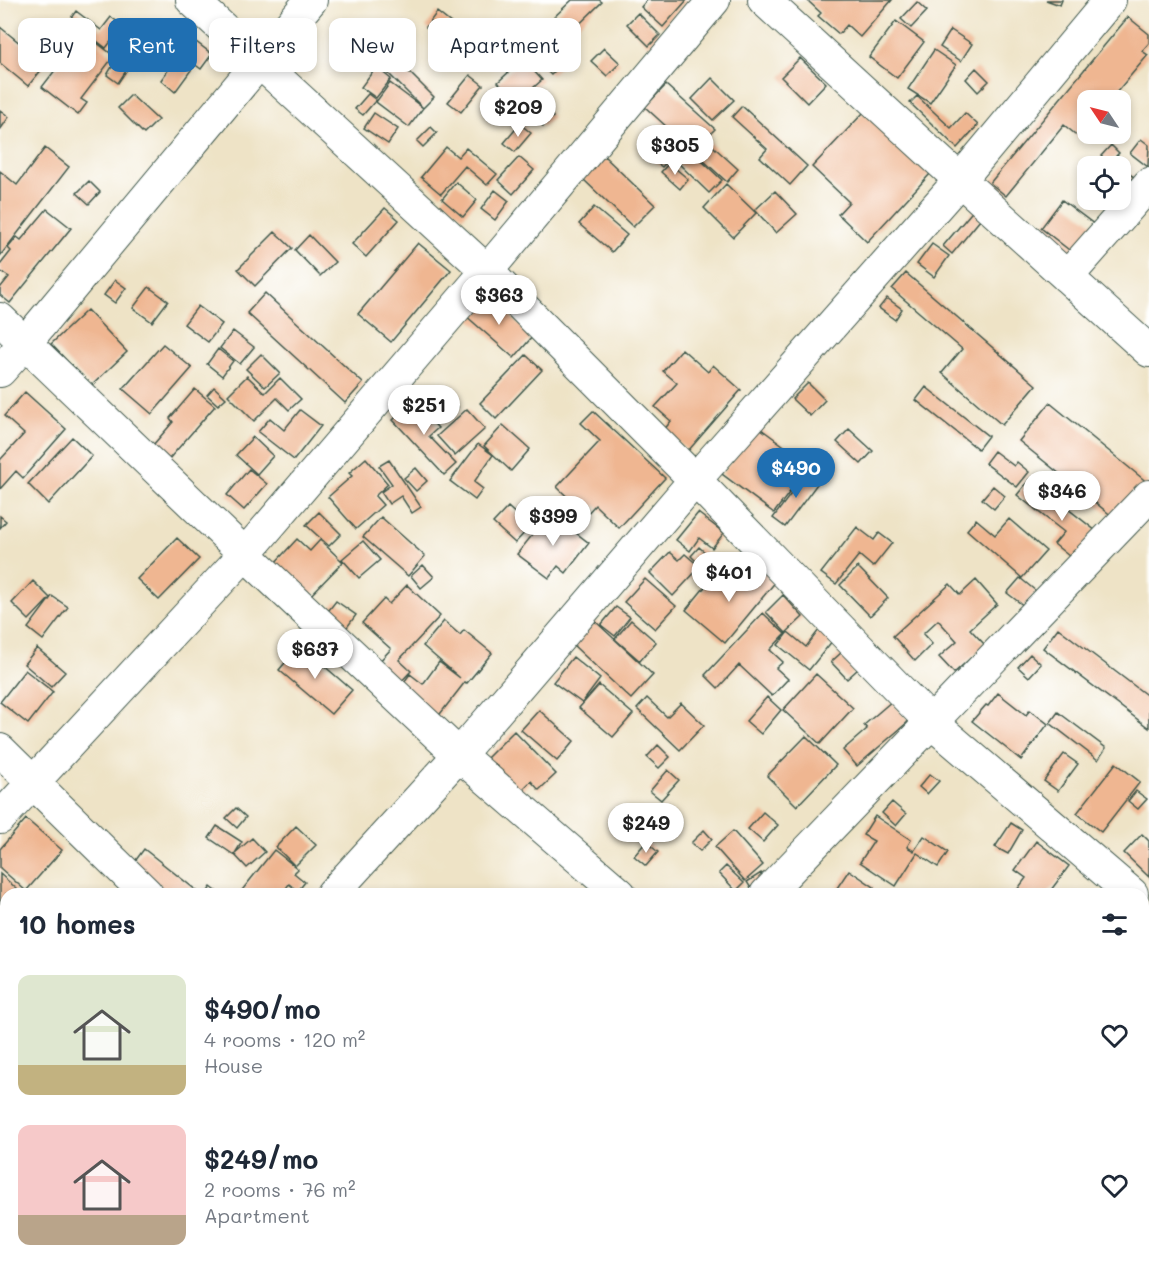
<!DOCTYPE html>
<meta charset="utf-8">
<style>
body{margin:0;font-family:Mali,sans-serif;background:#f6f6f7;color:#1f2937;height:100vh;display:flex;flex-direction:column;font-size:22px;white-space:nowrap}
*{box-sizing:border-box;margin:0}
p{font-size:20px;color:#747a83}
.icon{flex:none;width:33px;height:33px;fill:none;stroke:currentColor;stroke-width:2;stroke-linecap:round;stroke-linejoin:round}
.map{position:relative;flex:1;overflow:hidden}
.sheet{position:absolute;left:0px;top:888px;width:1149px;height:384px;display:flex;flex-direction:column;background:#fff;border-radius:18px 18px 0 0;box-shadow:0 3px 9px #0003}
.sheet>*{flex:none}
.banner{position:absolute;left:18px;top:18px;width:600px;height:54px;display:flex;gap:12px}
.needle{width:39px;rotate:305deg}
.buttons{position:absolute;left:1077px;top:90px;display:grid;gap:12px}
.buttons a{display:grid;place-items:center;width:54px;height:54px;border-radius:12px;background:#fff;box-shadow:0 3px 9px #0003;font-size:30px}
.price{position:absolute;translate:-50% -51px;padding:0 14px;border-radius:21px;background:#fff;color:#222;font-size:20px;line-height:39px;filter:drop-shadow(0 2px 3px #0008)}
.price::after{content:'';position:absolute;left:50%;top:36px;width:18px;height:14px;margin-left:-9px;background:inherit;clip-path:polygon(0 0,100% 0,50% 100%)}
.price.active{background:#1f6fb2;color:#fff}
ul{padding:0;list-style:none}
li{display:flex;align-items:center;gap:18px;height:150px;padding:0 18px}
li span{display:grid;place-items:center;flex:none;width:168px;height:120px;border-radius:12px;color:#555}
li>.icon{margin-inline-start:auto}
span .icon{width:72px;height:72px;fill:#fffc;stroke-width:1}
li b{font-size:26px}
h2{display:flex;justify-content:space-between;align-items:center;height:72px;padding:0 18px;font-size:26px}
.pill{padding:0 21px;border-radius:12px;background:#fff;box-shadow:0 3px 9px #0003;font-size:21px;line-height:54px}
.pill.active{background:#1f6fb2;color:#fff}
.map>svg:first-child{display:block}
</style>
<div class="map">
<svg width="1149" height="1272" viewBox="0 0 1149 1272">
<rect width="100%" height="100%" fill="#fff"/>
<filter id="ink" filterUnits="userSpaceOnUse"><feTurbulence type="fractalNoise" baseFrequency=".0167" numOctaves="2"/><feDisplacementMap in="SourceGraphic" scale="12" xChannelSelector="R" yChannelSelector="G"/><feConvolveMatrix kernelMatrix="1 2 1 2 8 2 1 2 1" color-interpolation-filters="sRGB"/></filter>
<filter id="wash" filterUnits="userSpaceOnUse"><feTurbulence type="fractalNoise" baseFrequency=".008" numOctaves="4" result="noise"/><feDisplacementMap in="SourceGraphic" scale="24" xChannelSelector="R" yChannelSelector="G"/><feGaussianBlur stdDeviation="1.35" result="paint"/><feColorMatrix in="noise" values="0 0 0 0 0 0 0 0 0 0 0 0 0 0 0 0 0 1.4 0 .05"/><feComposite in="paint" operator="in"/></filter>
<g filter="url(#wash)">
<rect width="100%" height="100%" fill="#eee3c6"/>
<g id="blocks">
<!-- building -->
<path fill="#efb691" d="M572,0H599L602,2L560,43L571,55L551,75L531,55L559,26L552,19Z
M647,0H687L663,27L641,7Z
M807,0H892L860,37L847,25L839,34L818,16L821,13Z
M1046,0H1062L1060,5Z
M917,2L927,11L911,28L901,19Z
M76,11L101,30L111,17L123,26L106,48L80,28L63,50L53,42Z
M437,12L457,28L446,43L426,27Z
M638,13L660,35L649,46L627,24Z
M1128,17L1149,34V43L1142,51L1148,55L1110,100H1088V128L1080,138L1064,125L1006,196L990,183Z
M896,21L924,42L897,78L869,57Z
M0,27L21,44L33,30L58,50L28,86L0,63Z
M459,29L477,45L463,61L445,46Z
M951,30L972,44L961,61L940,47Z
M184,33L212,54L201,69L173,48Z
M88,36L114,56L81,99L87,103L78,115L42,87L70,51L73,54Z
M604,48L620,63L607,76L591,61Z
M934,50L956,65L930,103L908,89Z
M179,55L194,66L175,92L161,80Z
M800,58L826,83L807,103L781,77Z
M523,59L542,80L516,103L498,82Z
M116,60L128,68L118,83L107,75Z
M399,62L434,97L423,108L388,73Z
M376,67L391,79L376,98L361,87Z
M976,68L989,81L978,92L966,79Z
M470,75L483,85L461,112L448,102Z
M712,78L734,100L713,120L692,99Z
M390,83L423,108L409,127L376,102Z
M666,85L715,129L705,139L738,169L727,182L645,107Z
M368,94L376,100L363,115L355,109Z
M131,95L158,120L144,134L118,108Z
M917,96L951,128L965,113L978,125L957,148L910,103Z
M742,106L807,166L790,185L760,157L767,149L732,117Z
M544,107L553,117L543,126L534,116Z
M0,110L9,117L0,130Z
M864,112L930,174L867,242L838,214L849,202L812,167Z
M374,113L398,129L388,144L364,128Z
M520,124L531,133L515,152L504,143Z
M431,127L437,133L423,147L417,141Z
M650,139L671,157L662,167L641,150Z
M1141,139L1149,145L1148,167L1130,153Z
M1111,145L1119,153L1109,163L1101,156Z
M446,147L458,157L466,148L497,174L487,185L465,166L441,194L421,177Z
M45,148L69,167L0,256V171L17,185Z
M688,148L722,180L709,193L676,161Z
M604,156L655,205L633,227L583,179Z
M519,157L534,170L513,194L498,180Z
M669,163L688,179L680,189L661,172Z
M1120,168L1134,177L1120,196Z
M89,181L100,192L89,204L77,193Z
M456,182L477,200L463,217L442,199Z
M726,184L756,213L733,237L704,208Z
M495,190L509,201L495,220L481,209Z
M775,191L797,214L776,233L755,210Z
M1062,200L1095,225L1073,253L1041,228Z
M594,207L627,235L612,252L579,224Z
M976,207L985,214L952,254L943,246Z
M385,208L399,220L366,257L352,244Z
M47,209L71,228L10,303L0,295V288L9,277L0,271V265L11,251L8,248L17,237L21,240Z
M275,232L292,248L255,286L238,269Z
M309,235L335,262L320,276L295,250Z
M418,243L451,270L391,342L358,314Z
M932,244L949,256L934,277L917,264Z
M906,273L1036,385L1002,425L942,373L962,349L892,289Z
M115,280L126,288L115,303L104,295Z
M149,287L168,301L152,322L133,308Z
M265,293L363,383L345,403L247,313Z
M484,294L533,336L514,358L465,315Z
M887,298L902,309L895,320L879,308Z
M198,306L222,324L208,342L184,324Z
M87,310L127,352L91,386L51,344Z
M233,331L254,347L240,364L220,348Z
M163,344L192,368L152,414L123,389Z
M218,349L233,361L222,376L207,364Z
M682,349L708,372L713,365L741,390L688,451L664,430L671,421L655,407L677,383L663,371Z
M261,354L280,373L265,387L246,369Z
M526,355L542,370L496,419L480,403Z
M247,376L265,393L280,378L301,399L289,410L277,398L254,421L228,395Z
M808,383L825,400L810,416L792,399Z
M214,387L226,398L218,405L207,395Z
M926,387L988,436L978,449L916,400Z
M195,389L215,406L169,459L153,445L173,422L170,418Z
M25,392L66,429L23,478L16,471L0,489V460L24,434L4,416Z
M450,399L458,407L444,420L436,412Z
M413,401L438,428L429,436L456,464L444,475L393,420Z
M1050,403L1148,483L1118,521L1019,441Z
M467,409L485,429L455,456L437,436Z
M300,410L321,426L294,460L258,432L270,418L284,430Z
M593,411L665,478L619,528L595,505L586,515L557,487L600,441L581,423Z
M503,425L530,449L511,471L484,446Z
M757,426L810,465L774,513L722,474Z
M849,429L873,451L861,464L837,442Z
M72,437L92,456L48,504L28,484Z
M253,437L273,456L257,474L236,455Z
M478,444L493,455L474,482L483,489L475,500L450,481Z
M994,451L1014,466L1017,462L1029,472L1017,487L985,463Z
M366,458L388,484L375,496L383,505L356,529L328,497L352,476L349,473Z
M389,460L421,507L412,513L401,496L389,504L381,492L392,484L379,466Z
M416,468L427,481L416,491L404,478Z
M249,469L267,484L244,510L227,495Z
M808,471L820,480L785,527L773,518Z
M1030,479L1101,535L1079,564L1054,544L1064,532L1017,495Z
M993,486L1005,496L994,509L982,499Z
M508,507L530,527L515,543L493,523Z
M319,512L341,534L329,546L306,525Z
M550,513L589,543L566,573L558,566L549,578L517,554Z
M698,513L724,533L712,548L699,538L690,551L676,540Z
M0,516L6,521L0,528Z
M381,517L425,556L408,576L363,537Z
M976,519L995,535L1009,519L1046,551L1022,578L967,530Z
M857,527L874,540L879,533L892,543L873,567L859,555L836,584L821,573Z
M177,538L199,559L159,600L137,579Z
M297,539L310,551L320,540L343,562L308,598L273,565Z
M363,541L380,560L359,578L342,559Z
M699,547L710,557L701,566L691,556Z
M670,552L679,560L685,554L700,567L673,596L650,573Z
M423,565L434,577L421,588L411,576Z
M858,567L888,598L870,616L840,585Z
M763,569L777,580L725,643L686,610L717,572L731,584L739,574L751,584Z
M1020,578L1036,591L1024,606L1007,593Z
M645,579L676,606L655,629L624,602Z
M976,580L997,604L970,629L985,645L954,673L939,657L957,641L938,620L923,634L932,644L915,661L893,636L950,584L960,595Z
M33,581L50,598L29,620L12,603Z
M407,585L440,616L399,660L411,671L398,685L377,664L391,649L362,623L384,599L389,604Z
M783,595L803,617L786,633L766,612Z
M52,596L68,607L43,640L28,628Z
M336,601L356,615L345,630L325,615Z
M616,607L630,617L615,636L601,625Z
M763,613L785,634L770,650L783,662L776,668L788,679L772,696L739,665L718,688L705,675Z
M631,620L656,642L640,661L615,639Z
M444,621L460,635L464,630L492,653L467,683L465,682L437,718L399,689L410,674L423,684L439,662L460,678L423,646Z
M595,621L653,675L631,699L573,645Z
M1058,628L1149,697V728L1043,648Z
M819,630L833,640L809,670L778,645L788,632L806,647Z
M300,645L352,690L331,714L279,670Z
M37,648L65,672L51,687L24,664Z
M842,652L858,669L847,679L831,662Z
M1030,654L1041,664L1029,677L1018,667Z
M573,657L600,679L582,703L553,682Z
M25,670L53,692L28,724L0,702Z
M816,674L853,708L820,744L783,710Z
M599,685L633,714L613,737L579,708Z
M998,693L1026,715L1030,710L1048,724L1021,760L972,721L986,705L988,706Z
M767,697L781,710L761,734L746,721Z
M647,698L667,717L681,703L704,725L680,750L637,709Z
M892,701L909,721L857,766L843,750L867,729L864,725Z
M539,710L574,741L557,761L521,730Z
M1058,712L1106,748L1098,760L1050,723Z
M514,731L556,774L539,790L531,781L519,793L486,759Z
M806,736L836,765L797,806L767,776Z
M658,745L670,757L659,768L647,757Z
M1064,754L1078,764L1058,791L1044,781Z
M1116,763L1140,782L1101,832L1077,813Z
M668,770L679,780L661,800L650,791Z
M930,774L939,781L927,794L919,787Z
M1136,791L1147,799L1138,809L1128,801Z
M892,802L906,814L896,826L882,813Z
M236,808L246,817L237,828L226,818Z
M763,812L778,825L763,842L748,829Z
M875,816L911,840L907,847L914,851L924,836L948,852L938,867L917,853L896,886L860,862L874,841L863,835Z
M26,819L62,850L26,891L0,868V849Z
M1011,823L1022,830L1008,854L995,847Z
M217,826L242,842L234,855L209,838Z
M296,826L316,845L295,866L276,847Z
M704,830L712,839L700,851L691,843Z
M733,831L763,865L745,881L715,847Z
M1142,834L1149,841V877L1124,853Z
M252,838L265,852L247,868L234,854Z
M1036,841L1069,866L1048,894H1014L1026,878L1015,870Z
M646,842L658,852L646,866L634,856Z
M144,849L197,891L195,894H163L130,868Z
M274,850L298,869L294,873L305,882L298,891L289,884L282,894H239Z
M726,866L744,883L736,891L719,873Z
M849,870L874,887L869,894H833Z
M761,873L766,881L752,890L747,882Z
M0,874L17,889L13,894H6V902L0,909Z
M211,887L220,894H206Z
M6,942V973L3,976L0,972V949Z
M1143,985L1149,990V1001L1143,1007Z
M1149,1155V1199L1145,1196L1143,1200V1163Z
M0,1159L6,1164V1185L0,1193Z
M1143,1210L1149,1214V1217L1143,1225Z
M30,1266H168L163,1272H25Z
M634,1266H669L665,1272H629Z
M682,1266H708L716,1272H677Z
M725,1266H746L742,1272H730L723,1268Z
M755,1266H775L769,1272H761Z
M777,1266H804L811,1272H775L779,1267Z
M824,1266H830L837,1272H819Z
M838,1266H856L850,1272H841L836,1268Z
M870,1266H936L931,1272H868L866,1271Z
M942,1266H974L969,1272H937Z"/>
</g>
</g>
<g filter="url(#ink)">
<use href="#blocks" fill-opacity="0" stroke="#3e564a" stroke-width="1.5"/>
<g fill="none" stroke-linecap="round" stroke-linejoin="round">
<defs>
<path id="minor" d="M192,0L487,271L695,480L931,722L1132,894
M764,0L960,180L1149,351
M1067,277L1149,184
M0,319L245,554L459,755L620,894
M0,371L26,342L311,0
M0,750L147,894
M0,818L245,554L487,271L714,0
M332,894L459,755L695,480L960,180L1110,0
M766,894L1149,496
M0,1084L6,1089
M0,1265L6,1258
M215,1266L222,1272
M564,1266L571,1272
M1058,1266L1066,1272
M406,1272L412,1266"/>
<path id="major" d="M1143,1110L1149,1102
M1015,1272L1020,1266"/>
</defs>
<!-- minor casing -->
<use href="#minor" stroke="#3e564a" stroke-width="34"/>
<!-- major casing -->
<use href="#major" stroke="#3e564a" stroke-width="36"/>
<!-- minor -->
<use href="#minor" stroke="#fff" stroke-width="32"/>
<!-- major -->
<use href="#major" stroke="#fff" stroke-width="33"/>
</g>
</g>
</svg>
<div class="buttons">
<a><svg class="needle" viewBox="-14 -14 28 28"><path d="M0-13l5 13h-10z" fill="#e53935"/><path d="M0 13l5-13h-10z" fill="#747a83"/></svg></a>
<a><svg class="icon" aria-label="locate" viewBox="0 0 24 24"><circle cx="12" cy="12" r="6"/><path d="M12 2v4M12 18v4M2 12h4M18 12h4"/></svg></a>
</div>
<b class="price" style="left:518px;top:138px">$209</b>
<b class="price" style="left:675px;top:176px">$305</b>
<b class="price" style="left:499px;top:326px">$363</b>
<b class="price" style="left:424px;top:436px">$251</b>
<b class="price active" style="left:796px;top:499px">$490</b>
<b class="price" style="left:1062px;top:522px">$346</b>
<b class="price" style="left:553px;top:547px">$399</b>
<b class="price" style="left:729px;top:603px">$401</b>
<b class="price" style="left:315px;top:680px">$637</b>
<b class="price" style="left:646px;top:854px">$249</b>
<div class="banner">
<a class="pill">Buy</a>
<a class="pill active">Rent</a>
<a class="pill">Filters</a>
<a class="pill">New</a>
<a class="pill">Apartment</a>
</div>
<section class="sheet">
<h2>10 homes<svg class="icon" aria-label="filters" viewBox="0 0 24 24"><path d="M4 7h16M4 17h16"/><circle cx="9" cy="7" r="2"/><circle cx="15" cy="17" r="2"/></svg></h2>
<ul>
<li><span style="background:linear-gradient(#dfe7d0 75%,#c2b280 0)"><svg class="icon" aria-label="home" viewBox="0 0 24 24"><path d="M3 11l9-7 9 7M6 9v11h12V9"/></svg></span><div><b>$490/mo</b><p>4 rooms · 120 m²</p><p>House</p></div><svg class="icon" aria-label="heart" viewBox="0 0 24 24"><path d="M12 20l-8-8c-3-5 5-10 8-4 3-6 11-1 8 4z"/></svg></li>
<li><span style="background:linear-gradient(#f6c9c9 75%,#b9a48a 0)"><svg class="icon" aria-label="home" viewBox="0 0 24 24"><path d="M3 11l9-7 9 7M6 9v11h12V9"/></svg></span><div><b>$249/mo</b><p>2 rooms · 76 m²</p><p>Apartment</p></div><svg class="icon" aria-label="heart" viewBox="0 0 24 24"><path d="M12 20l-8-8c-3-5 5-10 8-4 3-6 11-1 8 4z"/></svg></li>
</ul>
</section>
</div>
